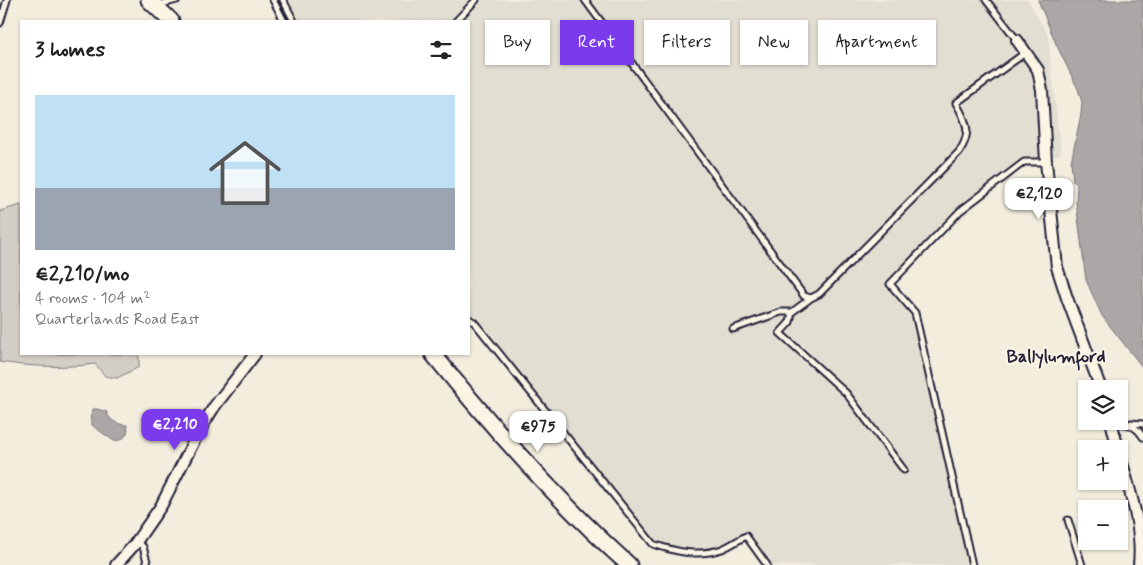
<!DOCTYPE html>
<meta charset="utf-8">
<style>
body{margin:0;font-family:Mynerve,sans-serif;background:#f6f6f6;color:#222;height:100vh;display:flex;flex-direction:column;font-size:19px;white-space:nowrap}
*{box-sizing:border-box;margin:0}
p{font-size:16px;color:#767676}
.icon{flex:none;width:28px;height:28px;fill:none;stroke:currentColor;stroke-width:2;stroke-linecap:round;stroke-linejoin:round}
.map{position:relative;flex:1;overflow:hidden}
.sheet{position:absolute;left:20px;top:20px;width:450px;height:335px;display:flex;flex-direction:column;background:#fff;border-radius:0px;box-shadow:0 1px 4px #0004}
.sheet>*{flex:none}
.hud{position:absolute;left:485px;top:20px;width:475px;height:45px;display:flex;gap:10px}
.buttons{position:absolute;left:1078px;top:380px;display:grid;gap:10px}
.buttons a{display:grid;place-items:center;width:50px;height:50px;border-radius:0px;background:#fff;box-shadow:0 1px 4px #0004;font-size:25px}
.price{position:absolute;translate:-50% -42px;padding:0 11px;border-radius:10px;background:#fff;color:#222;font-size:16px;line-height:32px;filter:drop-shadow(0 1px 2px #0008)}
.price::after{content:'';position:absolute;left:50%;top:30px;width:15px;height:11px;margin-left:-8px;background:inherit;clip-path:polygon(0 0,100% 0,50% 100%)}
.price.current{background:#7c3aed;color:#fff}
ul{padding:0;list-style:none}
li{display:grid;align-content:center;gap:10px;height:265px;padding:0 15px}
li span{display:grid;place-items:center;height:155px;border-radius:0px;color:#555}
li>.icon{margin-inline-start:auto}
span .icon{width:90px;height:90px;fill:#fffc;stroke-width:1}
li b{font-size:21px}
h2{display:flex;justify-content:space-between;align-items:center;height:60px;padding:0 15px;font-size:21px}
.chip{padding:0 18px;border-radius:0px;background:#fff;box-shadow:0 1px 4px #0004;font-size:18px;line-height:45px}
.chip.current{background:#7c3aed;color:#fff}
.map>svg:first-child{display:block}
</style>
<div class="map">
<svg width="1143" height="565" viewBox="0 0 1143 565">
<rect width="100%" height="100%" fill="#f3edde"/>
<filter id="ink" filterUnits="userSpaceOnUse"><feTurbulence type="fractalNoise" baseFrequency=".02" numOctaves="2"/><feDisplacementMap in="SourceGraphic" scale="10" xChannelSelector="R" yChannelSelector="G"/><feConvolveMatrix kernelMatrix="1 2 1 2 8 2 1 2 1" color-interpolation-filters="sRGB"/></filter>
<g filter="url(#ink)">
<!-- built -->
<path fill="#e3ded2" d="M273,0H1028L1048,35L1061,154L1023,165L962,218L890,284L915,313L972,565H767L746,536L722,549L696,554L653,544L469,319V21H284Z"/>
<!-- green -->
<path fill="#d4cfc6" stroke="#7b7880" d="M21,205V354H137L139,357V367L117,378L105,376L95,364C63,368 32,367 0,362V211Z"/>
<!-- water -->
<path fill="#aca7a6" stroke="#75727b" d="M1038,0H1143V368L1102,316L1086,280L1076,202L1077,184L1073,181L1071,162L1081,114L1082,102L1078,89L1057,46Z
M93,409H97L107,412C109,421 119,425 127,425C130,434 123,441 114,441C110,439 108,436 104,434C94,426 86,426 93,409Z"/>
<g fill="none" stroke-linecap="round" stroke-linejoin="round">
<defs>
<path id="lane" d="M273,0L284,21
M283,0L294,21
M585,0L804,296L811,298L819,294L959,152C972,133 967,122 956,103L1025,53
M986,0L1017,40
M158,5L177,0
M456,21L476,0
M0,23L7,0
M792,312L790,322L780,333L846,393L904,470
M469,319L474,322L653,544C676,552 698,557 722,549C730,546 738,540 746,536L767,565
M733,329L781,312H792L811,298
M1112,423C1126,423 1135,424 1143,437
M1131,423L1143,424
M1068,520L1082,565
M137,541L143,547L148,565
M972,565L915,313L890,284L960,211L1024,162H1046"/>
<path id="street" d="M1017,40L1038,70L1042,90L1046,162L1057,267L1067,298L1101,389
M1111,421L1118,449
M1119,452C1129,489 1143,526 1139,565
M116,565L134,545L161,506L198,433L214,407L255,354"/>
<path id="secondary" d="M149,0L171,21
M433,354C493,428 557,501 629,565"/>
</defs>
<!-- lane casing -->
<use href="#lane" stroke="#22223b" stroke-width="9"/>
<!-- street casing -->
<use href="#street" stroke="#22223b" stroke-width="14"/>
<!-- secondary casing -->
<use href="#secondary" stroke="#22223b" stroke-width="19"/>
<!-- lane -->
<use href="#lane" stroke="#fcf5e5" stroke-width="5"/>
<!-- street -->
<use href="#street" stroke="#fcf5e5" stroke-width="10"/>
<!-- secondary -->
<use href="#secondary" stroke="#fcf5e5" stroke-width="15"/>
</g>
</g>
<g text-anchor="middle" dominant-baseline="central" stroke-width="4.5" stroke-linejoin="round" paint-order="stroke">
<!-- quarter labels -->
<g font-size="18" font-weight="bold" fill="#22223b" stroke="#fcf5e5">
<text x="1056" y="357">Ballylumford</text>
</g>
</g>
</svg>
<div class="buttons">
<a><svg class="icon" aria-label="layers" viewBox="0 0 24 24"><path d="M12 4l9 5-9 5-9-5zM3 14l9 5 9-5"/></svg></a>
<a>+</a>
<a>−</a>
</div>
<b class="price" style="left:1039px;top:220px">€2,120</b>
<b class="price current" style="left:175px;top:451px">€2,210</b>
<b class="price" style="left:538px;top:453px">€975</b>
<div class="hud">
<a class="chip">Buy</a>
<a class="chip current">Rent</a>
<a class="chip">Filters</a>
<a class="chip">New</a>
<a class="chip">Apartment</a>
</div>
<section class="sheet">
<h2>3 homes<svg class="icon" aria-label="filters" viewBox="0 0 24 24"><path d="M4 7h16M4 17h16"/><circle cx="9" cy="7" r="2"/><circle cx="15" cy="17" r="2"/></svg></h2>
<ul>
<li><span style="background:linear-gradient(#bfe0f5 60%,#9aa5b1 0)"><svg class="icon" aria-label="home" viewBox="0 0 24 24"><path d="M3 11l9-7 9 7M6 9v11h12V9"/></svg></span><div><b>€2,210/mo</b><p>4 rooms · 104 m²</p><p>Quarterlands Road East</p></div></li>
</ul>
</section>
</div>
